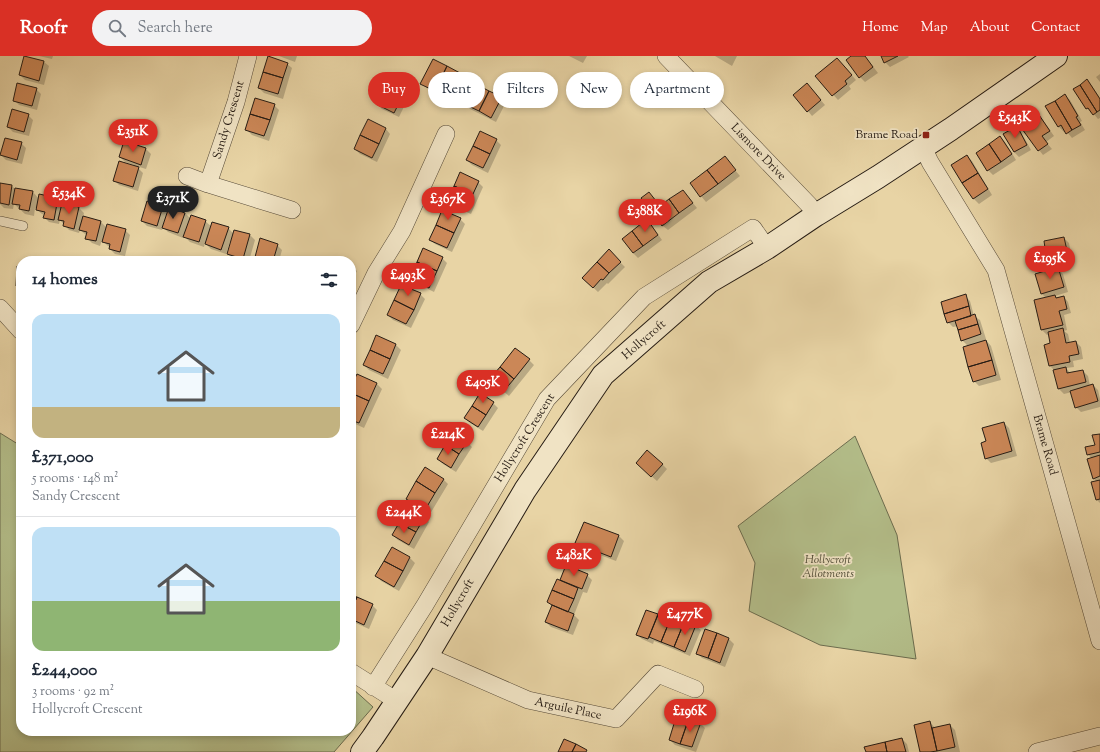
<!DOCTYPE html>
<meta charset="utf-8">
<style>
body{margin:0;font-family:"Sorts Mill Goudy",serif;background:#f2f2f3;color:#1f2937;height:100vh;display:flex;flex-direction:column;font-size:15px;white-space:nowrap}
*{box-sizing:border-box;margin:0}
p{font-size:13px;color:#747a83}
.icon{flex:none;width:22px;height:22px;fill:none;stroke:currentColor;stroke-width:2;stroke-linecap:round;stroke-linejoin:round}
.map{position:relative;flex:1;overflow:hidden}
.sheet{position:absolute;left:16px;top:200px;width:340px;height:480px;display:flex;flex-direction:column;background:#fff;border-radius:16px;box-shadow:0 2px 6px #0003}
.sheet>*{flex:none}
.banner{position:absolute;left:368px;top:16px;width:380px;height:36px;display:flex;gap:8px}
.price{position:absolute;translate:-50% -34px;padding:0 9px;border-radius:14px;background:#d93025;color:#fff;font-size:13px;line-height:26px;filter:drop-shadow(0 1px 2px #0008)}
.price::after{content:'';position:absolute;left:50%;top:24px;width:12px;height:9px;margin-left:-6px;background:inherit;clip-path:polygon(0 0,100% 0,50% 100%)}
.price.on{background:#222;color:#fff}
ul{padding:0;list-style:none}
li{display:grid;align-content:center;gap:8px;height:212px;padding:0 16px}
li+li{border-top:1px solid #e0e1e3}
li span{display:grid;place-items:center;height:124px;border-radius:12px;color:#555}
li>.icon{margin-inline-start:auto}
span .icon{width:72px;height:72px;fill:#fffc;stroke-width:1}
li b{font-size:17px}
h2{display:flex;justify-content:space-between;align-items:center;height:48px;padding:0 16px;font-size:17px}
.chip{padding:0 14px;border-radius:18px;background:#fff;box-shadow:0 2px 6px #0003;font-size:14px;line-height:36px}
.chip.on{background:#d93025;color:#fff}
header{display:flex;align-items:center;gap:24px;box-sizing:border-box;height:56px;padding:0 20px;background:#d93025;color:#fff}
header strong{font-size:19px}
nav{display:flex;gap:22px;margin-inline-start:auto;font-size:14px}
.search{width:280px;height:36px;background:#f2f2f3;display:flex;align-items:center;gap:10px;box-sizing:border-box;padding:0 14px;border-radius:22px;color:#747a83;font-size:15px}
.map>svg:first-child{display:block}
</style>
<header>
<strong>Roofr</strong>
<div class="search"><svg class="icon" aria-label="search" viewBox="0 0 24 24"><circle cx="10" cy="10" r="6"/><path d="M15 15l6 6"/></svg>Search here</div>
<nav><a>Home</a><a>Map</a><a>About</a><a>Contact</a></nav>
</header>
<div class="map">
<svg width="1100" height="696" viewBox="0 0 1100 696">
<rect width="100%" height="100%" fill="#e8d4a5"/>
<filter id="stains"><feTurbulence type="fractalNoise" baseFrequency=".005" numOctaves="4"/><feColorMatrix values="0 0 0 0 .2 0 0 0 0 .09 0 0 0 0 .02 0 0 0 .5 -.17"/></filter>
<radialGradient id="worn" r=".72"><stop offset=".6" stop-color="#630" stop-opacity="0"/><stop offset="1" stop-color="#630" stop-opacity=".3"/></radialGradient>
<!-- green -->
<path fill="#b3bd89" stroke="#6c6c4e" d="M0,377L21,390V675H351V631L373,651L334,696H0Z
M855,380L897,479L916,603L820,589L749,555L755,507L738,470Z"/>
<!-- shadow -->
<path fill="#0003" d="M39,0H53L52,3Z
M279,0H297L295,6Z
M569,0H587L583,7Z
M715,0H737L732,10Z
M853,0H865L878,17L865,26L860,21Z
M882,0H908L909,1L890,11L885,6Z
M44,6L49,10L44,29L25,24L20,19Z
M287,8L292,12L283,43L264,37L259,32Z
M842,8L856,24L849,30L851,33L838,44L817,21Z
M459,18L464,22L454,45L427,32L422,27Z
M1100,18V26L1096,21Z
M1087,25L1092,30L1100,42V62L1098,63L1093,57H1091L1087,52Z
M408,28L413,32L399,61L382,53L377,48Z
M36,33L41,38L37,54L19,49L14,44Z
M811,33L825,49L812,60L808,55Z
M1065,40L1070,44L1082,65L1080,66L1085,74L1072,82L1066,75L1064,76L1059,71L1047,51Z
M501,41L506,46L496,66L470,53L466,48Z
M274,49L279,54L269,85L252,79L247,74Z
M1035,55L1040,60L1054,80L1046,86L1052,93L1043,99L1039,94Z
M28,59L33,64L29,80L13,76L8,71Z
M368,65L386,73L390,78L377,106L360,98L355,93Z
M1017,72L1021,76L1031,94L1019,101L1014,96L1004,79Z
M1000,81L1005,86L1016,104L993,119L988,114Z
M496,84L501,89L488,117L472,109L467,104Z
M125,86L146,93L151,98L146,113L136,110L143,117L138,135L119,129L114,124L133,111L134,109L125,106L120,101Z
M21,87L26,92L22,108L6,104L1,99Z
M967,100L972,105L992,139L979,148L974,143L952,109Z
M729,107L740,120L706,146L691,128Z
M478,126L483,131L471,158L453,150L448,145Z
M0,128L12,130L16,134L33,136L39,143L40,139L58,143L63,148L79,152L84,157L83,161L101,166L107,172L125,174L130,179L125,200L115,198L110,193L111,191L108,190L102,184L100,190L92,187L87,182L88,179L85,178L80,174L79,177L69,174L60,164L59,168L49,166L44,161L45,159L42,158L35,152L34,160L25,158L14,148L13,153L4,152L0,148Z
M683,135L697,152L668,174L663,170L642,142L649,137L660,150Z
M163,151L168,156L170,152L185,157L191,163L205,165L212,171L228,172L234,178L235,175L250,179L255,184L249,205H241L233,203L228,198L232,187L230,186L226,198L211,193L205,187L204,191L190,186L184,180L183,182L168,176L163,171L162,174L147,170L142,165Z
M460,163L465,168L452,196L435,188L430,184Z
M647,165L652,170L662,184L638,202L633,197Z
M1064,182L1069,187L1073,209L1057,212L1063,218L1068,236L1055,240L1057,242L1064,241L1068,246L1071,257L1064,259L1067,274L1064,275L1068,278L1070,287L1076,286L1081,291L1083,303L1073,305L1074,311L1066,312L1071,318L1083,315L1088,320L1090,330L1093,329L1098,334L1100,343V351L1081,356L1076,351L1072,336L1064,338L1059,333L1054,314L1050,310L1052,288L1049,278L1047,279L1042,274L1046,242L1042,238L1045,216V215L1039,216L1034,211L1031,196L1046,193Z
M277,189L282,194L279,205H255Z
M609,195L625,211L608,228L607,227L598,236L583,222Z
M334,202L341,205H332Z
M442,202L447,207L434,236L416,227L411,222Z
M351,210L357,215L351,227Z
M420,238L425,243L411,272L393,264L388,259Z
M965,240L970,245L974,260L980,264L986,283H985L991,290L1001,324L979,330L974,325L968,290L962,284L958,270L953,271L948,266Z
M377,280L396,289L401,294L388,323L369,314L364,309Z
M529,304L534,309L509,340L490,324Z
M357,319L377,328L382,333L364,372L351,366V332Z
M480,338L493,347L498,352L483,375L470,367L465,362Z
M1004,367L1009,372L1017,400L991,407L986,402L987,386Z
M1100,379V447L1097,444L1093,427L1097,426L1093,422L1092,403L1088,398L1096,390Z
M467,386L472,391L456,416L443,408L438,403Z
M662,408L667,413L657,425L642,412Z
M443,423L448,428L430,458L412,447L407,442Z
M425,461L429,466L414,493L398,484L393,479Z
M585,467L619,480L624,485L616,505L581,492L577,487Z
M392,492L410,502L415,507L399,535L381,525L377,520Z
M567,510L587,519L592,524L587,537L583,536L574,559L579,564L573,579L551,571L546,566L552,550L548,546L560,525Z
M351,540L372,549L377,554L369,573L351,565Z
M647,555L658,560L696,570L701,574L690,600L654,585L653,588L642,583L637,579Z
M705,574L729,583L734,588L725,611L702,602L697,597Z
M930,666L935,672L950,669L955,674L960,696H921Z
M700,667L705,672L696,696L675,689L670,684Z
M902,683L907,688L909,696H867Z"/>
<!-- building -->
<path fill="#cb8757" stroke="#261c14" d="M24,0L44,5L39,25L19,19Z
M268,0L288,7L283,22L263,16Z
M851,0H865L873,11L859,22L846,4Z
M881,0H898L884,7Z
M837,2L852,19L845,25L847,28L832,40L815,20Z
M433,3L447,10L435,35L420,28Z
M447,10L460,17L449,41L435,35Z
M263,16L283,22L278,38L258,32Z
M390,18L409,27L402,41L383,32Z
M1087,23L1100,43V54L1097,56L1080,29Z
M17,27L37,32L32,50L13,45Z
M474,27L489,35L479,55L464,48Z
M807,27L821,44L807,56L793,39Z
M1080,29L1097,56L1093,59L1088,52L1086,53L1073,33Z
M383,32L402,41L394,57L376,48Z
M489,35L502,41L491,62L479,55Z
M1065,38L1078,60L1076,61L1081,69L1072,74L1055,45Z
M255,42L275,48L270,64L250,58Z
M1055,45L1072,74L1066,78L1061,69L1058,71L1045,50Z
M12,53L29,58L24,76L7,71Z
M1035,53L1050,75L1042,80L1048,88L1038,95L1017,66Z
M250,58L270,64L264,80L245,74Z
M368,63L386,72L379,88L360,79Z
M1017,70L1027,89L1014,96L1003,78Z
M480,75L497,83L490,98L473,90Z
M360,79L379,88L372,102L354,93Z
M1000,80L1012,98L1001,106L989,88Z
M5,82L22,86L17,104L0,99Z
M124,85L146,92L141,109L119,101Z
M989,88L1001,106L987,115L976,97Z
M473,90L490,98L483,112L466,104Z
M967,99L978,117L962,127L951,109Z
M725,100L736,114L718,128L707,114Z
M119,105L139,111L133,131L113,125Z
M707,114L718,128L700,141L690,127Z
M460,116L479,125L473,138L454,130Z
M978,117L988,133L973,143L962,127Z
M0,127L12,129L9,149L0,147Z
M454,130L473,138L466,153L447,145Z
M15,132L33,135L29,155L19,153L20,149L12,148Z
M683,134L693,147L679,157L669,143Z
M649,136L660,150L669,143L679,157L662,170L641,142Z
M39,138L58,142L54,164L43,162L45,156L36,154Z
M147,145L163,150L157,170L141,165Z
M62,147L79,151L74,173L63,170L64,165L58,164Z
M169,151L185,157L178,177L162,172Z
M442,154L461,162L454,177L436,169Z
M191,159L206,164L199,186L183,181Z
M83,160L101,165L96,185L85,183L87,176L79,174Z
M647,163L658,179L643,190L632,175Z
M212,166L229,171L221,194L205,188Z
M107,168L126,173L120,196L109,193L110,188L102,186Z
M436,169L454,177L447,192L429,184Z
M234,174L250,178L243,203L227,198Z
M632,175L643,190L633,197L622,183Z
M1064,181L1069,204L1033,211L1030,195L1045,192L1044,185Z
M260,182L278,188L273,205H254Z
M423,192L443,201L437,215L417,206Z
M609,193L621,206L609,217L597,206Z
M417,206L437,215L429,232L410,222Z
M597,206L609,217L603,224L601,223L593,232L582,222Z
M17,210L21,211V230H16Z
M1058,211L1064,231L1041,238L1035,218Z
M401,229L421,237L414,254L394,244Z
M966,238L969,250L944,258L941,246Z
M1055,239L1056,242L1064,240L1067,253L1059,255L1063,269L1041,274L1034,244Z
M394,244L414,254L406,268L387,259Z
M969,250L971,260L947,267L944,258Z
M975,258L978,268L958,274L955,265Z
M978,268L981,278L961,285L958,274Z
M1063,272L1066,287L1076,285L1079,298L1069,300L1070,306L1049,310L1044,289L1050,287L1048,276Z
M376,279L396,288L390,303L370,294Z
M986,284L992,304L968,311L963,291Z
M515,292L530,303L514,323L500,311Z
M370,294L390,303L383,318L363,309Z
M992,304L996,319L973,326L968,311Z
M500,311L514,323L503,336L489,324Z
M1066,311L1067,317L1083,314L1086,326L1058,333L1053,314Z
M357,318L377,327L369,345L351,337V330Z
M1093,328L1098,345L1075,352L1070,335Z
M351,337L369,345L359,367L351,364Z
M480,337L494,346L486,359L472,350Z
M472,350L486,359L478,371L464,362Z
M1004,366L1012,395L985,403L981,387L986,385L982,372Z
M453,376L468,385L459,398L445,389Z
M1100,378V396L1087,399L1085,391L1095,389L1092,379Z
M445,389L459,398L451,412L437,403Z
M647,394L663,408L651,421L636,407Z
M1100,399V420L1093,423L1087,403Z
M425,411L444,423L435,437L416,425Z
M1100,424V443L1096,444L1091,426Z
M416,425L435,437L425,454L406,443Z
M408,451L425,460L416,476L399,467Z
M584,466L619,479L611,501L575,487Z
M399,467L416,476L409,489L392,479Z
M392,491L410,501L403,515L384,505Z
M384,505L403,515L394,531L375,520Z
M566,509L588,518L582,533L560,524Z
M557,523L578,532L574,543L552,534Z
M552,534L574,543L568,556L552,549L547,546Z
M351,539L357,541L351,555Z
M357,541L373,548L364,569L351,563V555Z
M552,549L574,558L568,575L545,566Z
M646,554L658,558L648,583L636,579Z
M660,554L672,559L661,586L649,581Z
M672,559L685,564L674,591L661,586Z
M685,564L696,569L685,596L674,591Z
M705,573L717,577L708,602L696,598Z
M717,577L729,582L720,607L708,602Z
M677,658L689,662L680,688L669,684Z
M689,662L701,666L692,691L680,688Z
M930,665L937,695L930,696H920L914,669Z
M950,668L955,691L937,695L932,672Z
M902,682L906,696H887L885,686Z
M564,683L576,688L572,696H558Z
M885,686L887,696H866L864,691Z
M576,688L587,694L586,696H572Z"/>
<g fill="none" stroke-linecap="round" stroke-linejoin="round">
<defs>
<path id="lane" d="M0,165L23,170"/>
<path id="street" d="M666,0L809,149L816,159
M923,91L930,106L996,214L1100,585
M187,120L208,128L292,154
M208,128L236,46L248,0
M0,252L21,275
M351,269L376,217L402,175L446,78
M427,600L528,644L616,663L658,618L695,633
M351,616L397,645
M373,631L425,549L547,343L644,241L753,172L767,192
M1037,696L1100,680"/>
<path id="secondary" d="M362,696L373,681L427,600L525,434L603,319L709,226L767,192L816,159L878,121L951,73L1056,0"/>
</defs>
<!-- lane casing -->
<use href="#lane" stroke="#564a38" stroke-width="10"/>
<!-- street casing -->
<use href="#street" stroke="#564a38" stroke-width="18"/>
<!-- secondary casing -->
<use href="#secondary" stroke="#261c14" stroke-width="24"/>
<!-- lane -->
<use href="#lane" stroke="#f0e3c4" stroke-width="9"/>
<!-- street -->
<use href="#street" stroke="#f0e3c4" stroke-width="17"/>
<!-- secondary -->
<use href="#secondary" stroke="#f0e3c4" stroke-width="22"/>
</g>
<!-- markers -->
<rect fill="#8f2418" stroke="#f0e3c4" stroke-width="1.5" x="922" y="75" width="8" height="8" rx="2"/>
<g text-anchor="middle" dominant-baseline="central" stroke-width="3.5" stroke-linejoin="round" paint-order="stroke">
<!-- street labels -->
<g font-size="12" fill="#261c14" stroke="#f0e3c4">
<text transform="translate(229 64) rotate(-73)">Sandy Crescent</text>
<text transform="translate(758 96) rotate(46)">Lismore Drive</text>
<text transform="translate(644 284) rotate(-41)">Hollycroft</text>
<text transform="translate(525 382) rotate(-58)">Hollycroft Crescent</text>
<text transform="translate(1045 389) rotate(74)">Brame Road</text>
<text transform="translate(458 547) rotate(-60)">Hollycroft</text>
<text transform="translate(568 653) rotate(12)">Arguile Place</text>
</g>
<!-- poi labels -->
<g font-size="12" fill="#261c14" stroke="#f0e3c4" text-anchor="end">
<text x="918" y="79">Brame Road</text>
</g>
<!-- park labels -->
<g font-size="12" font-style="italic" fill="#504c37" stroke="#f0e3c4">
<text x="828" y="504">Hollycroft<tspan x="828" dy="14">Allotments</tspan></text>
</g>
</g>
<rect width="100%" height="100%" filter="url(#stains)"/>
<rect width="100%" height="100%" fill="url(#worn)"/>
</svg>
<b class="price" style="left:1015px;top:83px">£543K</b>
<b class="price" style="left:133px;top:97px">£351K</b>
<b class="price" style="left:69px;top:159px">£534K</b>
<b class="price on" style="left:173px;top:164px">£371K</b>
<b class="price" style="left:448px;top:165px">£367K</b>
<b class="price" style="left:645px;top:177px">£388K</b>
<b class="price" style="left:1050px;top:224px">£195K</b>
<b class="price" style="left:408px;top:241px">£493K</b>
<b class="price" style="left:483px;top:348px">£405K</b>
<b class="price" style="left:448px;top:400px">£214K</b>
<b class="price" style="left:404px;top:478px">£244K</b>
<b class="price" style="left:574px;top:521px">£482K</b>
<b class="price" style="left:685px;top:580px">£477K</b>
<b class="price" style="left:690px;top:677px">£196K</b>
<div class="banner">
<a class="chip on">Buy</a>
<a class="chip">Rent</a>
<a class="chip">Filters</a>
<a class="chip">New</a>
<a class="chip">Apartment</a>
</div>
<section class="sheet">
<h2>14 homes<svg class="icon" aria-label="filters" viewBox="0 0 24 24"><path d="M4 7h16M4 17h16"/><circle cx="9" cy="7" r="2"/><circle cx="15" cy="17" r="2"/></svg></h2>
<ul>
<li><span style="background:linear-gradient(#bfe0f5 75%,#c2b280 0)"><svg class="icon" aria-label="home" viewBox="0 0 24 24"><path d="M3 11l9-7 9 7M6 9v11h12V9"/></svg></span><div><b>£371,000</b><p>5 rooms · 148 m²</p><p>Sandy Crescent</p></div></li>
<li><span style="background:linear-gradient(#bfe0f5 60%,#8fb573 0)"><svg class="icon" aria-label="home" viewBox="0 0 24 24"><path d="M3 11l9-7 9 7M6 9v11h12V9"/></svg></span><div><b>£244,000</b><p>3 rooms · 92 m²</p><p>Hollycroft Crescent</p></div></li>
</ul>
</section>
</div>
